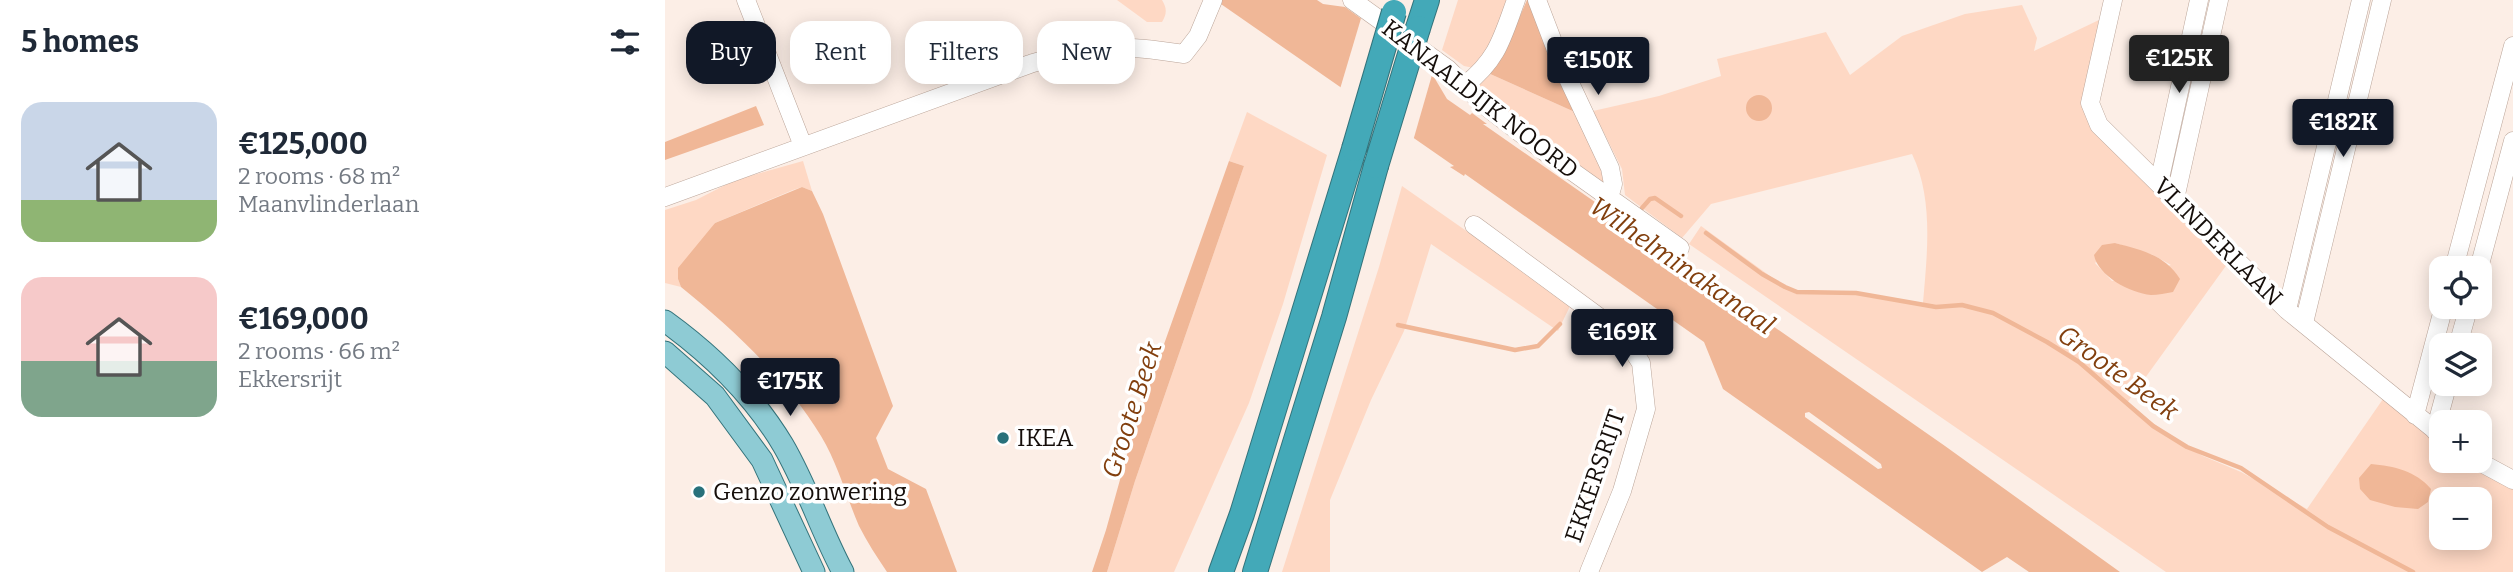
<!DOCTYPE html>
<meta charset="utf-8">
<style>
body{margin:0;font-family:Bitter,serif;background:#f6f6f7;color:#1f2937;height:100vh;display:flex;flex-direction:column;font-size:26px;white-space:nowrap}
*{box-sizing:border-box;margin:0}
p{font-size:23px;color:#747a83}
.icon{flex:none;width:38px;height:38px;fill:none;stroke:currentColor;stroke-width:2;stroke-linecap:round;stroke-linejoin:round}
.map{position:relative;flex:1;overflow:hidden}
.drawer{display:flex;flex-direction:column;background:#fff;width:665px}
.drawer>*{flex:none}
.top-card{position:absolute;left:21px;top:21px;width:665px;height:63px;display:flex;gap:14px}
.controls{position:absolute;left:1764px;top:256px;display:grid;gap:14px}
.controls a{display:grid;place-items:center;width:63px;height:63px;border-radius:14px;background:#fff;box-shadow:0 4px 18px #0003;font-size:35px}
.price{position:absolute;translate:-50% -60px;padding:0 16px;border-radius:7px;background:#111827;color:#fff;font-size:23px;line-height:46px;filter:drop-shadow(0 2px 4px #0008)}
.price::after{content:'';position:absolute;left:50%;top:42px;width:21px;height:16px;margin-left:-10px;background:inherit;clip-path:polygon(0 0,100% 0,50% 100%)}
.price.current{background:#222;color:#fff}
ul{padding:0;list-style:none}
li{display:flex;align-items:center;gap:21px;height:175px;padding:0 21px}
li span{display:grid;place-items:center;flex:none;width:196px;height:140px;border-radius:21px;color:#555}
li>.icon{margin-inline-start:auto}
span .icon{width:84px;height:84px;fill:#fffc;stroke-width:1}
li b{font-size:30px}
h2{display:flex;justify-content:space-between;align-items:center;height:84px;padding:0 21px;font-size:30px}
.tag{padding:0 24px;border-radius:21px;background:#fff;box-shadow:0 4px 18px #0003;font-size:24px;line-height:63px}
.tag.current{background:#111827;color:#fff}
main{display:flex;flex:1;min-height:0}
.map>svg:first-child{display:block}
</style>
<main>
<section class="drawer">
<h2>5 homes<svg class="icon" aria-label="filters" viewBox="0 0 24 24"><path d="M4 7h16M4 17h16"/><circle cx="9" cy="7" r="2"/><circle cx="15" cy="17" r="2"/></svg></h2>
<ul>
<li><span style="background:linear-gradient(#c9d6e8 70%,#8fb573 0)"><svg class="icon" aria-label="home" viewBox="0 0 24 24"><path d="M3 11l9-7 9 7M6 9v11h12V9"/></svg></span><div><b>€125,000</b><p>2 rooms · 68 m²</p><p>Maanvlinderlaan</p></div></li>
<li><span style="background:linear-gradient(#f6c9c9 60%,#7fa58c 0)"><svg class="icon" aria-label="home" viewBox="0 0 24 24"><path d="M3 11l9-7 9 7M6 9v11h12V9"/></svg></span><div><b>€169,000</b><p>2 rooms · 66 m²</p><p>Ekkersrijt</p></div></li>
</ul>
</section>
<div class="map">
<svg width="1848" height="572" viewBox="0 0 1848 572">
<rect width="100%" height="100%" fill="#fceee6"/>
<!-- green -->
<path fill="#fed8c4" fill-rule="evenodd" d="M452,0H497C502,8 502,14 497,22H482Z
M793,0H844L827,51L809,68L799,66L777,50Z
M1357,5L1372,38L1369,51L1434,20L1419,107L1563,263L1462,403L1513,442L1538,456L1576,472L1642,509L1718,399L1776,442V460H1801L1815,470L1848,487V572H1501L1024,244L1036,226L1127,292L1165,291L1216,296L1258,303C1262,255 1269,199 1247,154L1046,204L1017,238L960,195L957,169L928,111L994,96L1056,76L1052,59L1161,32L1185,75L1237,36L1300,14ZM1450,243L1488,255L1506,265L1447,281L1430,263ZM1776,499H1815V537H1776Z
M823,73L912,113L932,148L941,185L815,90L813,84Z
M582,112L662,155L618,304L584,403L509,572H442L470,481L579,166L564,161Z
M138,161L147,191L137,187L128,190L50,223L13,279L16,287L0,283V210L31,200L70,180Z
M737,186L906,304L893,331L766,244L739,331L706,400L665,500V572H617L714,267Z"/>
<!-- water -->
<path fill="#f0b797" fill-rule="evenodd" d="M555,0H652L658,4L680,7L763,67L782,99L805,115L807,113L822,124H818L1280,446L1455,572H1364L1342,557L1317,572L1058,389L1039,342L800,174L799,176L785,167L789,166L553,2ZM1144,412L1216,464L1217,468L1213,469L1140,417V413Z
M862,0H867L912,113L823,73L844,41Z
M1081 108a13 13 0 1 1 26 0a13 13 0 1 1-26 0Z
M91,106L99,125L0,160V142Z
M564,161L579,166L470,481L442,572H427L441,530L470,426Z
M137,187L147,191L158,214L228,406L211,438L223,469L261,489L292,572H222C212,557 202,542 194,526C181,496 173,464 156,436C120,377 70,331 16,287L13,279V268L50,223Z
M1450,243C1477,250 1500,255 1515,279L1508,292C1501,293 1493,295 1486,295C1465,293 1433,276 1429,255L1437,245Z
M1706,464C1729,466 1751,471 1766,489L1763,502L1753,509L1730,507L1705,500L1695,489L1694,478Z"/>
<!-- pier -->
<path fill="#fceee6" d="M697,15L769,68L748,141L675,89Z"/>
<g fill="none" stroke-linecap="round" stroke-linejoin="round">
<!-- stream -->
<path stroke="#f0b797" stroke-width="4.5" d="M977,208L985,199L990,198L1016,216
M1041,233L1097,274L1120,287L1132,292L1191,293L1271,307L1297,305L1328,313L1382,342L1414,362L1488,426L1522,447L1576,468L1663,527L1748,572
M733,325L850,350L873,346L895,324"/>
<defs>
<path id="minor" d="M81,0L138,146
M687,0L783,69L819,105L880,152L1015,248
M872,0L898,68L945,168L948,184L944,198
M1448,0L1425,103L1434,125L1622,310L1776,435
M800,85C833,59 837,38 851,0
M1494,183L1534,0
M0,197L365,64C388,57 412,49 436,48C464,46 492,50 519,54L533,36L548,0
M1510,199L1554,0
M809,225L957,334L976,363L981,409L957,491L924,572
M1789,268L1848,46
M1814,268L1848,141
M1622,310L1696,0
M1639,323L1717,0
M1793,345L1804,306
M1750,415L1779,306
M1770,431L1783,383
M1811,460L1848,480"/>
<path id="major" d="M0,321C47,355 88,395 118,445C142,486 156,531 178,572
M0,352L50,396L97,460L149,572"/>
<path id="highway" d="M753,28L762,0
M556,572L577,514L689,149
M590,572L669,317L711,166"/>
</defs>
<!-- minor casing -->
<use href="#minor" stroke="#bba599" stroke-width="19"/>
<!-- major casing -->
<use href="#major" stroke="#33737b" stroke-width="23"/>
<!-- highway casing -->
<use href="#highway" stroke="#33737b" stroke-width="26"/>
<!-- minor -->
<use href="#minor" stroke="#fff" stroke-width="18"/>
<!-- major -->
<use href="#major" stroke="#8ecbd4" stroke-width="21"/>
<!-- highway -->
<use href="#highway" stroke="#43a9b8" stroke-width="24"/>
<defs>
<path id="highway-bridge" d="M689,149L729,12
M711,166L753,28"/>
</defs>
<!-- highway-bridge casing -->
<use href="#highway-bridge" stroke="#33737b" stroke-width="26" stroke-linecap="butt"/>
<!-- highway-bridge -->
<use href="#highway-bridge" stroke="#43a9b8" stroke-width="24"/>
</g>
<!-- markers -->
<g fill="#28717b" stroke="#fff" stroke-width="2.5">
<circle cx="338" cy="438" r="7"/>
<circle cx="34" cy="492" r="7"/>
</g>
<g text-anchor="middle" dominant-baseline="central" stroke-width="7" stroke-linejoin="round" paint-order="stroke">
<!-- street labels -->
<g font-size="24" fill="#150e0a" stroke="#fff">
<text transform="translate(815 99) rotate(38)">KANAALDIJK NOORD</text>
<text transform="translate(1553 242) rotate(45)">VLINDERLAAN</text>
<text transform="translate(930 476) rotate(-71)">EKKERSRIJT</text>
</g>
<!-- poi labels -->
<g font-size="24" fill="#150e0a" stroke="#fff" text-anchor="start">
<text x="352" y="438">IKEA</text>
<text x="48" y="492">Genzo zonwering</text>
</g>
<!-- water labels -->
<g font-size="26" font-style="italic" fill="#823f0e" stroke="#fff">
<text transform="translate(1017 266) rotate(35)">Wilhelminakanaal</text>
<text transform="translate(1453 373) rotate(36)">Groote Beek</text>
<text transform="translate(467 410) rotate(-72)">Groote Beek</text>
</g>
</g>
</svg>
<div class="controls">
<a><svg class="icon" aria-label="locate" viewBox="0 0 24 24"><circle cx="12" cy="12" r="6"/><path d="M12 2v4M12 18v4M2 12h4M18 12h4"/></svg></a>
<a><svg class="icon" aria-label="layers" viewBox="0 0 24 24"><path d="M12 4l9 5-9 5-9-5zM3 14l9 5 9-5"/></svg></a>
<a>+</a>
<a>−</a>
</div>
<b class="price current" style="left:1514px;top:95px">€125K</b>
<b class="price" style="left:933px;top:97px">€150K</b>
<b class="price" style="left:1678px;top:159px">€182K</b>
<b class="price" style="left:957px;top:369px">€169K</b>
<b class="price" style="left:125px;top:418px">€175K</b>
<div class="top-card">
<a class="tag current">Buy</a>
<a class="tag">Rent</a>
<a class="tag">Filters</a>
<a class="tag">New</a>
</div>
</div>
</main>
